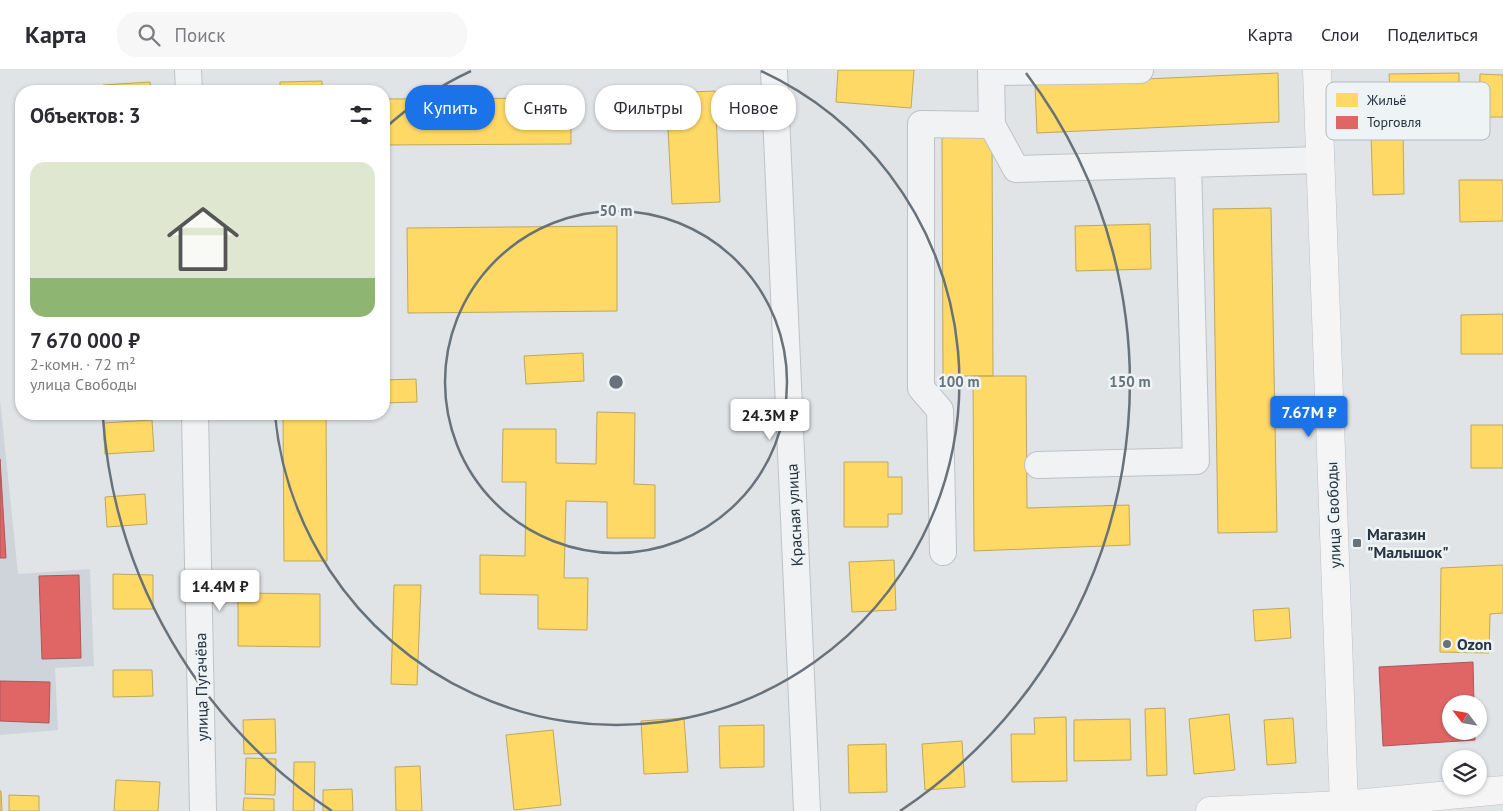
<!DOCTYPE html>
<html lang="ru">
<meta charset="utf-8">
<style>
body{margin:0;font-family:"PT Sans",sans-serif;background:#f7f7f7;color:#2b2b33;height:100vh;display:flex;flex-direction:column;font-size:19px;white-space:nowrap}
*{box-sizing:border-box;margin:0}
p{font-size:16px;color:#7c7c81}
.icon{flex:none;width:28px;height:28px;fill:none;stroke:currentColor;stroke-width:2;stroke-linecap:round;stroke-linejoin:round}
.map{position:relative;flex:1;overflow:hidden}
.details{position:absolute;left:15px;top:15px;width:375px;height:335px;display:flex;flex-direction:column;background:#fff;border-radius:20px;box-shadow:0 1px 4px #0004}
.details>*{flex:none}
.banner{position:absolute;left:405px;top:15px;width:475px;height:45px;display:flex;gap:10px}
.needle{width:32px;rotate:301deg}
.buttons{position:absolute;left:1442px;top:625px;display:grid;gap:10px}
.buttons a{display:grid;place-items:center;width:45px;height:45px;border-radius:50%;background:#fff;box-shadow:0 1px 4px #0004;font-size:25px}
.price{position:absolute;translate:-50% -42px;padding:0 11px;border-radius:5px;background:#fff;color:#222;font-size:16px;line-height:32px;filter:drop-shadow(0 1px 2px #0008)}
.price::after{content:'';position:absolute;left:50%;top:30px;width:15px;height:11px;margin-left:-8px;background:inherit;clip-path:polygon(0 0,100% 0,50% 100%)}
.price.current{background:#1a73e8;color:#fff}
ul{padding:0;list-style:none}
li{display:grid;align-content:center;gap:10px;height:265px;padding:0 15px}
li span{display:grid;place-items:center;height:155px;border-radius:15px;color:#555}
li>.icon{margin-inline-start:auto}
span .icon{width:90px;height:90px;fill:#fffc;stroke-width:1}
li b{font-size:21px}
h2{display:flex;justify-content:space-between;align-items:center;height:60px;padding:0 15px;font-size:21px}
.chip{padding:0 18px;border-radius:20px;background:#fff;box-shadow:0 1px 4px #0004;font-size:18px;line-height:45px}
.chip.current{background:#1a73e8;color:#fff}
header{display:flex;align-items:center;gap:30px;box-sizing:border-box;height:70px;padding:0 25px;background:#fff;border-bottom:1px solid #e1e1e2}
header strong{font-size:24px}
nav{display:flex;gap:28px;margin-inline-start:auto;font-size:18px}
.search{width:350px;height:45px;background:#f7f7f7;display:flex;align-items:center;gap:12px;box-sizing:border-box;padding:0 18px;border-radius:20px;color:#7c7c81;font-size:19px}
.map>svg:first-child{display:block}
</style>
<header>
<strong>Карта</strong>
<div class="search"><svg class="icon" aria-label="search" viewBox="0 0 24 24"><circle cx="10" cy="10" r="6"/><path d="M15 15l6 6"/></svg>Поиск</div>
<nav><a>Карта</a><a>Слои</a><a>Поделиться</a></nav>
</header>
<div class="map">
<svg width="1503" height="741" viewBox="0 0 1503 741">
<rect width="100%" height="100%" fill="#e1e4e7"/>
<!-- built -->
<path fill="#ced4da" d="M0,329L18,504L90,499L94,596L55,598L58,660L0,665Z"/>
<!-- homes -->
<path fill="#ffd966" stroke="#bea85b" d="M838,0H914L911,38L836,32Z
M1278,3L1279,52L1037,63L1035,14Z
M1459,3V21L1390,22L1389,4Z
M1480,4L1503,5V47H1479Z
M322,11V21H280V12Z
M150,12L151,21H104L103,15Z
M715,21L720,132L672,134L666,23Z
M571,28V74L384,75V29Z
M1403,63L1404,124L1373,125L1371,64Z
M942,67H992L993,306H943Z
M1459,110H1503V151L1460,152Z
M1271,138L1277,462L1218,463L1213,139Z
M1150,154L1151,199L1076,201L1075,156Z
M617,156V241L408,243L407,158Z
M1503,244V284H1461V245Z
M583,283L584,311L526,314L524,286Z
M973,306H1026L1027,438L1129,435L1130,475L974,481Z
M416,309L417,332L384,333V310Z
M597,342L635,343L634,414L655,415V468H607V432L566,431L564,508H588L587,560L538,559V525L480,524V485L525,486L526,412H502L503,359H556V393L596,394Z
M283,344H326L327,491H284Z
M152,350L154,381L105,384L103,353Z
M1471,355H1503V398H1471Z
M844,392H888V407H902V444H888V457H844Z
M145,424L147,454L107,457L105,427Z
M894,490L896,540L852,542L849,492Z
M1503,495V543L1490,544L1489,583L1440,582L1441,498Z
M113,504L153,505V539H113Z
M394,515H421L417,615L391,614Z
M238,523L320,524V577L238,576Z
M1289,538L1291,568L1255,571L1253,540Z
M113,600H152L153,626L113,627Z
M1165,638L1167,705L1147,706L1145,639Z
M1229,644L1235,700L1194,704L1189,649Z
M1066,647L1067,711L1012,712L1011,664H1035L1034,648Z
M684,648L688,702L644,704L641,651Z
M1293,648L1296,693L1267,695L1264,650Z
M275,649L276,683L244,684L243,650Z
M1130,649L1131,690L1074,691V650Z
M764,655V697L720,698L719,656Z
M553,660L561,735L514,740L506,665Z
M962,671L965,717L925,720L922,674Z
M886,674L887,722L849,723L848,675Z
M246,688L276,689L275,725L245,724Z
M294,692H315L314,741H293Z
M420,696L422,741H396L395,697Z
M116,710L160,712L158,741H114Z
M352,719L353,741H323V720Z
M0,721H1L2,741H0Z
M9,725L39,726V741H9Z
M244,728L274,729V741H243Z"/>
<!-- shops -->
<path fill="#e06666" stroke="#a8575b" d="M0,389L6,488H0Z
M79,505L81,588L42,589L39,506Z
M1473,592L1474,634H1451V661H1475V670L1383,676L1379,597Z
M0,611L50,612L49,653L0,651Z"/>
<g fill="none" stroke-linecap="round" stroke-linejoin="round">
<defs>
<path id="minor" d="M188,0L189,21
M774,0L807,741
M991,2L1140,0
M992,55L1016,99L1321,90
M195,344L203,741
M1038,395L1196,391L1188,94
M943,482L940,340L921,318V54L992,55L991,0"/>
<path id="major" d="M1317,0L1344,735
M1210,741L1344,735L1503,720"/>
</defs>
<!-- minor casing -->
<use href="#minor" stroke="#bfc2c5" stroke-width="28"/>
<!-- major casing -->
<use href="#major" stroke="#bdc1c4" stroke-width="29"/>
<!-- minor -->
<use href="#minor" stroke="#f1f2f3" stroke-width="26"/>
<!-- major -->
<use href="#major" stroke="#f5f5f6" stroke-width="28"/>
</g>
<!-- distance rings -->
<g fill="none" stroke="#68727b" stroke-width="2.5">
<circle cx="616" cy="312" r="171"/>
<path d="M384 59A343 343 0 0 1 471 1M761 1A343 343 0 1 1 275 345"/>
<path d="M332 741A514 514 0 0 1 103 348M1026 3A514 514 0 0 1 900 741"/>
</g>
<!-- markers -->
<g fill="#68727b" stroke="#eef3f6" stroke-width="2">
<rect x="1352" y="468" width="10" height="10" rx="2.5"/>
<circle cx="1447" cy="574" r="5"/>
</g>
<g text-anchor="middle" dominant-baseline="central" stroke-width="5" stroke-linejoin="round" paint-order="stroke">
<!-- street labels -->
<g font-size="16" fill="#273541" stroke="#eef3f6">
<text transform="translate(794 445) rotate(-93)">Красная улица</text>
<text transform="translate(1333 445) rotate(-92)">улица Свободы</text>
<text transform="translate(201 617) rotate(-91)">улица Пугачёва</text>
</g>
<!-- poi labels -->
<g font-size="16" font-weight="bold" fill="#273541" stroke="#eef3f6" text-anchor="start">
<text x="1367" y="464">Магазин<tspan x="1367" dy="18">"Малышок"</tspan></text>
<text x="1457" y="574">Ozon</text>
</g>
</g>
<!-- legend -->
<rect x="1326" y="12" width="164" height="58" rx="8" fill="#eef3f6" stroke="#b2bac0" stroke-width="1"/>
<rect x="1336" y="23" width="22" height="14" fill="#ffd966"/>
<rect x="1336" y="46" width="22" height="13" fill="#e06666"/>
<g font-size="14" fill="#273541">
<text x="1367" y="35">Жильё</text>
<text x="1367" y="57">Торговля</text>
</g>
<circle cx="616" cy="312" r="8" fill="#68727b" stroke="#eef3f6" stroke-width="2.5"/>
<g font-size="15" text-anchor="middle" font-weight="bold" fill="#68727b" stroke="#eef3f6" stroke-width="5" stroke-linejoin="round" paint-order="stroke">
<text x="616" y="146">50 m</text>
<text x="959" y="317">100 m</text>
<text x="1130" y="317">150 m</text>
</g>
</svg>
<div class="buttons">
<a><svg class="needle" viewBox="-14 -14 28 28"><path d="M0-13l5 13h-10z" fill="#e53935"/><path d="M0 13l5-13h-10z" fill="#7c7c81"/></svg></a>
<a><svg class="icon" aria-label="layers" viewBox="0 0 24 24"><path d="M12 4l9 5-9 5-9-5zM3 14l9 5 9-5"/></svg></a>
</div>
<b class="price current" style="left:1309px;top:368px">7.67M ₽</b>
<b class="price" style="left:770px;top:371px">24.3M ₽</b>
<b class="price" style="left:220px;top:542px">14.4M ₽</b>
<div class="banner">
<a class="chip current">Купить</a>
<a class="chip">Снять</a>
<a class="chip">Фильтры</a>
<a class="chip">Новое</a>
</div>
<section class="details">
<h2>Объектов: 3<svg class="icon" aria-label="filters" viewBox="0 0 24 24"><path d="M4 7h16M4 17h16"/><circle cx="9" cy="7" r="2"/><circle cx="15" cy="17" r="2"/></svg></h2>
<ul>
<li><span style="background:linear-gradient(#dfe7d0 75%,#8fb573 0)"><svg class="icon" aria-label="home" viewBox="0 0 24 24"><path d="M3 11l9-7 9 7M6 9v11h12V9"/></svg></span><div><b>7 670 000 ₽</b><p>2-комн. · 72 m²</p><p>улица Свободы</p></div></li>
</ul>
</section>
</div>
